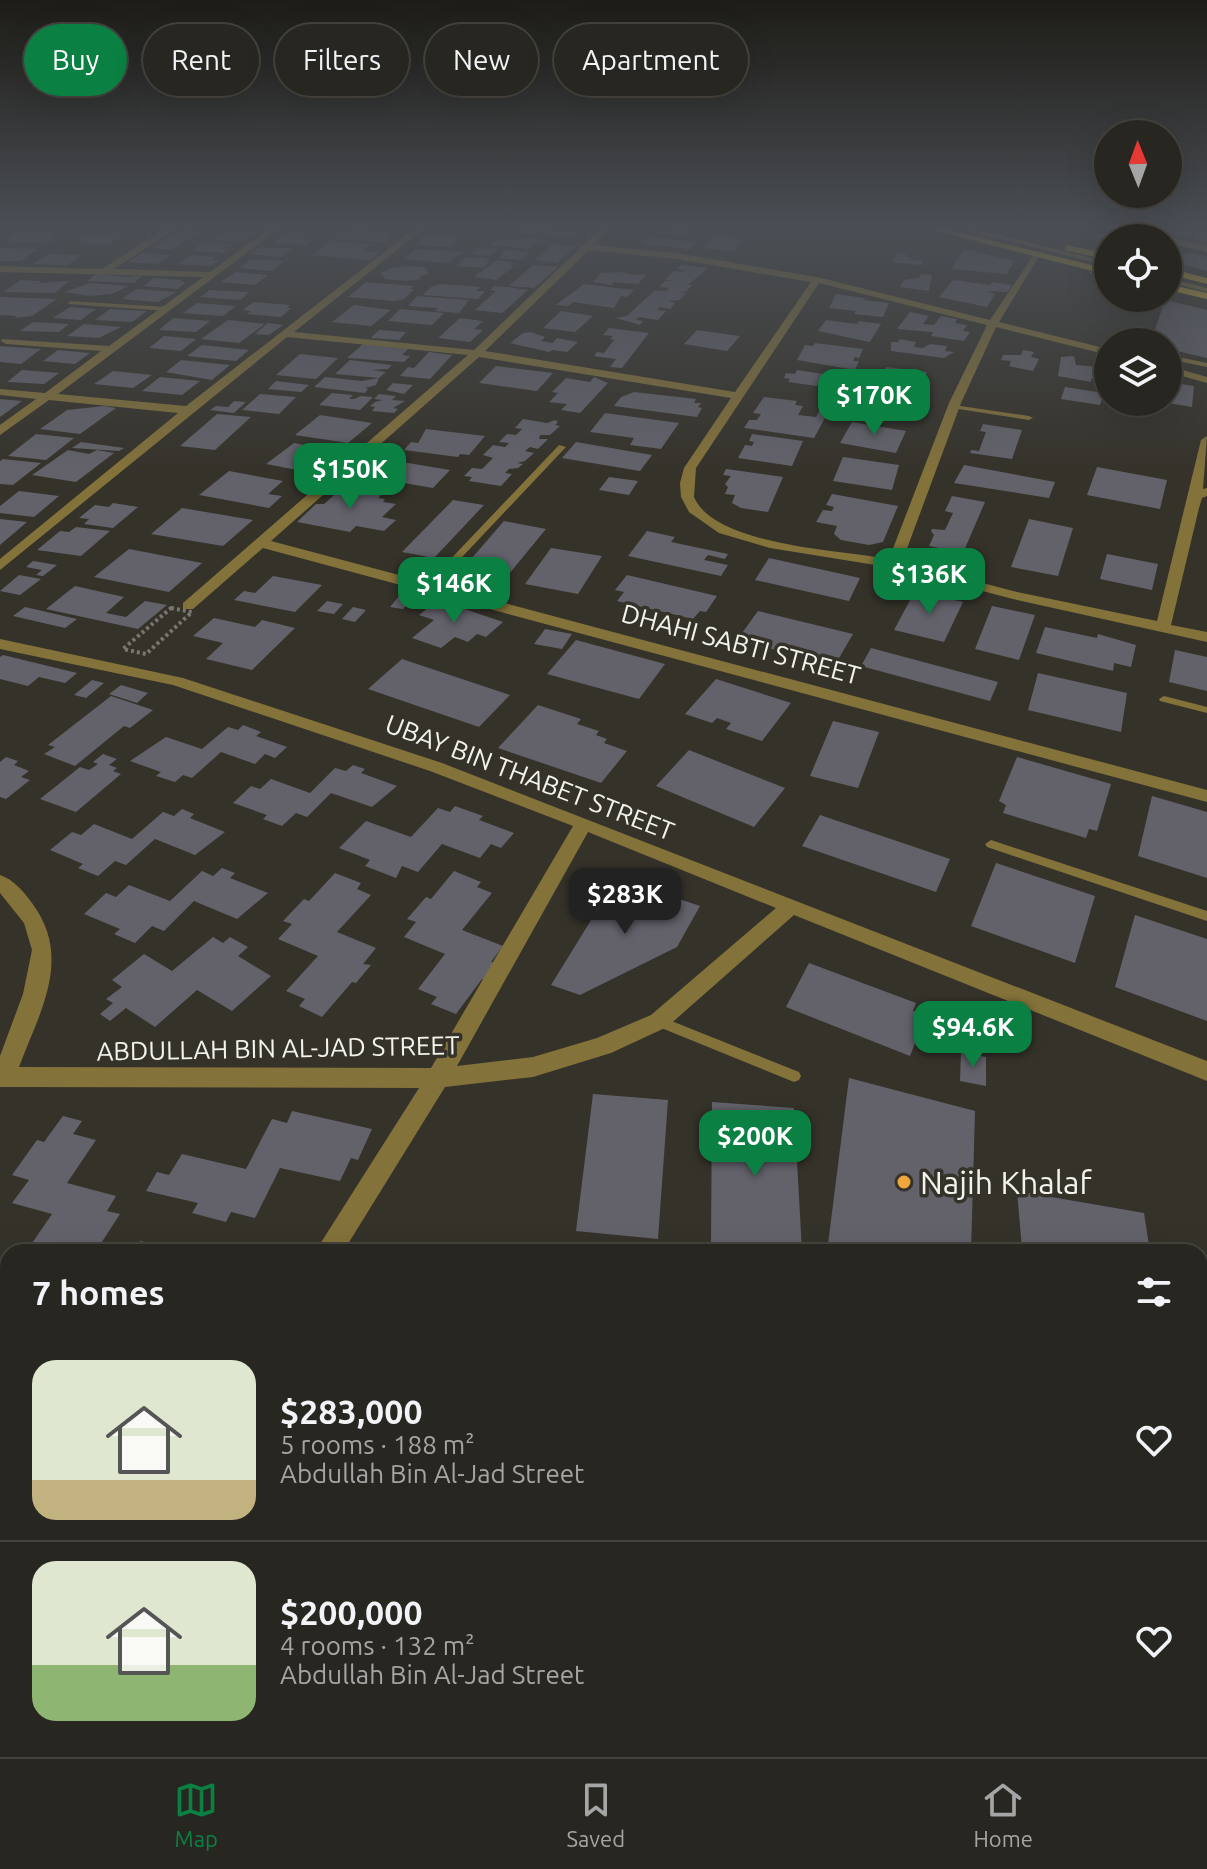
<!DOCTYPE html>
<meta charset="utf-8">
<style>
body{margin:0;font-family:Ubuntu,sans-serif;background:#302e29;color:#f1f3f6;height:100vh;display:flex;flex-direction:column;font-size:30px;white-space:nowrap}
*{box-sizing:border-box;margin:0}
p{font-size:26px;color:#a5a5a5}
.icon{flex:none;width:44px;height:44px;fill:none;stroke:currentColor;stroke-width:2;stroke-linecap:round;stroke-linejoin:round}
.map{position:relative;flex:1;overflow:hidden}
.sheet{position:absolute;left:0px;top:1244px;width:1208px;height:514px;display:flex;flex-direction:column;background:#282620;border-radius:24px 24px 0 0;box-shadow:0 8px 32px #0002,0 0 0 2px #44433e}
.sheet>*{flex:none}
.guide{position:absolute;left:24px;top:24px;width:800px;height:72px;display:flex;gap:16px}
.needle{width:52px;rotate:359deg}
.controls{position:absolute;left:1094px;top:120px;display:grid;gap:16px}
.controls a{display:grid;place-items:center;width:88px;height:88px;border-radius:50%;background:#282620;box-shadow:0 8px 32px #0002,0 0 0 2px #44433e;font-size:40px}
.price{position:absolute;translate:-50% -68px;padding:0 18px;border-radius:16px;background:#0b8043;color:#fff;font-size:26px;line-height:52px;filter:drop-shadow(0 2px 4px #0008)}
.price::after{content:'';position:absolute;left:50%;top:48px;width:24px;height:18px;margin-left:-12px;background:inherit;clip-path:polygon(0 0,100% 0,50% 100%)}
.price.current{background:#222;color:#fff}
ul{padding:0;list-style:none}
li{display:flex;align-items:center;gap:24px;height:200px;padding:0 32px}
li+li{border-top:2px solid #44433e}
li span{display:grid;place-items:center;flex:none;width:224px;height:160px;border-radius:24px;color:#555}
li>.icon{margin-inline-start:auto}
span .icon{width:96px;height:96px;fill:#fffc;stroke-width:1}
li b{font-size:34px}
h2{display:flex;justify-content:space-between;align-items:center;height:96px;padding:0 32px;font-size:34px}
.tag{padding:0 28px;border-radius:36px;background:#282620;box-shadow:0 8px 32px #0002,0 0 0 2px #44433e;font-size:28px;line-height:72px}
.tag.current{background:#0b8043;color:#fff}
.tabs{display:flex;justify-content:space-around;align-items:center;height:112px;border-top:2px solid #44433e;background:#282620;font-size:22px;color:#a5a5a5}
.tabs a{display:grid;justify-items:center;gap:4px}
.tabs .current{color:#0b8043}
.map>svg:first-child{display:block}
</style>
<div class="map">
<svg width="1207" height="1757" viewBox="0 0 1207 1757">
<rect width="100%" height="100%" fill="#35322a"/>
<!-- building -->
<path fill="#63626b" d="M183,228L204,229L172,250L152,248Z
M349,228H358L397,231L384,242L336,238Z
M518,228H546L578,232L571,238L513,232Z
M667,228H693L685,237L662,234Z
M1186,228L1207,233V242L1191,238L1196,236L1187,237L1169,232Z
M22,230L41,231L37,233H58L49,239L53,240L48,243L4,241Z
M226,230L258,232L241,241L212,240Z
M290,230H301L299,232L308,233L302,237L314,239L307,245L274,243Z
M84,234L117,235H122L108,245L77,244L83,240H77Z
M427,234L455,236H461L451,247L417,245Z
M714,236L737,238H744L734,251L703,248Z
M525,237L542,239L529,249L490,245L500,238L521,240Z
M648,237L696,242L689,249L640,244Z
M331,241L372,244L364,251L380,252L371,260L312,255Z
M202,242L233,244L219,249L228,250L224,253L194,251Z
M553,244L577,246L557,263L534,260Z
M260,247L274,248H293L282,257L250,254Z
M481,247L499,249L489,256L471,254Z
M0,248L38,249L21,261H0Z
M416,249L463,252L446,263L405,259Z
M964,249L1014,261L1007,274L951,269Z
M506,250L530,252L522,260L498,258Z
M1189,252L1207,257V271L1169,261Z
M143,253L171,255L157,264L128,262Z
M897,253L906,254L905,257H911L910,260L923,261L921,265L892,262Z
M48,254L76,255L80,256L68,265L33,264Z
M191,255L216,257L212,260H219L210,266L178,264Z
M466,257L489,258L486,261L489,262L483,268L456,266Z
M250,260H266L284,261L272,271L240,268Z
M497,260L514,263L510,265L514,266L496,280L474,277Z
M533,265L558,267L534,288L509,286Z
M682,265L708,268L688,285H692L687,291L679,292L686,293L679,300L668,301L675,303L670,309L660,307L657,310L666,311L658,320L638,317L636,320L643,321L640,325L616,318L627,316L655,290L666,291L669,288L659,287L665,281H675L665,280L673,271L683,272L686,270L677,269Z
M408,266L424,267L429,273L419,277L421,279L406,281L385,279L381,273L391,268Z
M235,272L268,275L255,285L221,282Z
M619,272L636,275L647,274L638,284L614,282L611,285L593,282L601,273Z
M97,274L129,277L142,275L134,283L87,281Z
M921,274L932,275L929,291L900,287L904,280L919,278Z
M154,278L180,280L185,283L178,289L143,286Z
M20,280L41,281L39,283L69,281L55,293L4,292Z
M953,280L990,285L992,282L1012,285L1008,292L988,291L995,294L987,307L939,297Z
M366,282L413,286L410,289H414L404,299L395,301L348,297Z
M90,283L129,286L112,294L89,296L65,292Z
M441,284L480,287L476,291H485L478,299L423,295L431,287Z
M584,284L634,290L627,297L621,296L614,308L573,302L568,306L556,305Z
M494,286L507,287L528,290L502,313L475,310L496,291L490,290Z
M136,289L164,291L177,292L158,302L122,299Z
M210,290L249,292L241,300L200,297Z
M836,294L865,298L864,300L889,303L883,317L854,314L856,311L829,308Z
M417,296L469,300L459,313L446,312L435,311L438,308L408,306Z
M0,297L57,299L32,316L14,318L17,316L0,315Z
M1165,300L1207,310V358L1168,349V342H1151Z
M253,302L290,305L287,308H291L281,317L247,314L251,311L243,310Z
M197,303L236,306L223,316L183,313Z
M354,305L391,310L371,326L332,322Z
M70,307L96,309L81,320L53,318Z
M110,309L147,311L132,322L95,320Z
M400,309L444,313L432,325L388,321Z
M561,311L593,316L575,332L543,328Z
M910,312L929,316L923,324L934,325L941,316L957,319L955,323L967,325L963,331L970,332L964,341L931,336L933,332L897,329Z
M173,318L210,321L196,332L159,330Z
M460,318L483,321L474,329L483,330L470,342L438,338Z
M228,320L265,324L239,343L201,339Z
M826,320L857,324L859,321L881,324L870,342L818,331Z
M33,322L69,324L59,332L20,331Z
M268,323L283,325L269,335L255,334Z
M84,324L121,327L99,338L67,336Z
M609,328L649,333L622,368L610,367L616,359L594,356L597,352L604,353L614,340L610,339L613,336L603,335Z
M379,330L406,332L399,340L371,338Z
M697,330L740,336L727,351L684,344Z
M531,332L545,337L541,341L553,343L557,338L578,342L567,352L552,350L549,352L510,343L523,333Z
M164,336L196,339L181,351L149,348Z
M900,339L916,342L914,347L923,348L930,344L947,346L945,351L954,352L944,358L891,351V342H898Z
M815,343L863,349L859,358L855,357L853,361H859L855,370L797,360L805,345L813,346Z
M363,344L408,349L402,355L410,356L404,362L347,358Z
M202,345L249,350L236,361L187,356Z
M0,346L41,349L21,364L0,362Z
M58,350L90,353L75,364L43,361Z
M1023,350L1034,352L1031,357L1039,359L1033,371L1009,366L1011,361L1001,360L1003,355H1021Z
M429,352L452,355L430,379L400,376L408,367L414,368Z
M300,354L338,358L316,379L276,375Z
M1074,356L1076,365L1097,367V362L1108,364L1107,373L1099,372L1098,380L1091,379V382L1058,376L1061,357Z
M181,360L230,365L212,380L166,372Z
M350,360L392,365L388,369L372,370L386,372L379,378L335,374Z
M496,366L553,373L537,391L479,383Z
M886,367L927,372L920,389L879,384Z
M22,370L59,373L44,384L7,382Z
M797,370L823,374L817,386L788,382L790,379L784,378L786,373L795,374Z
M113,371L152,375L133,388L94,384Z
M160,377L200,381L182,395L142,391Z
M325,377L362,381L379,378L376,385L365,388L368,389L365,393L314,387Z
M594,377L608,383L580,413L561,410L567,404L549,402L558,393L552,392L566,378L590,382Z
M276,381L309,385L301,392L268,389Z
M1168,382L1194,386L1192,407L1168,403Z
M393,383L413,385L404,394L386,390Z
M1065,387L1104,393L1100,405L1061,399Z
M867,388L922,395L914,418L857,411Z
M634,392L696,399L694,403H701L698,407L702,408L697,417L614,406L621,397Z
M332,393L353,395L349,399H354L361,396L373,397L360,410L319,405Z
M260,394L296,397L279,414L242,410Z
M379,394L396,396L392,400L405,401L393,408L398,409L394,413L372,411L375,407L370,406L375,402L383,400L374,399Z
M764,397L797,401L795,405L803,406L798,415L816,417L822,406L831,407L814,438L744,428L749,420H757L761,414L753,413Z
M0,399L22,401L0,417Z
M234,401L246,402L234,413L210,410L216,406L228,407Z
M104,406L116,408L80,434L40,429L67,410Z
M605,413L679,423L661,449L630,445L634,438L590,432Z
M217,414L251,417L215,450L180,446Z
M320,415L372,423L348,443L295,435Z
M523,419L547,423L555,420L558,422L555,425L560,426L550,435H540L539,439H548L538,449L530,447L525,451L534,453L525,461L517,463L523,464L518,468L509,469L505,473L512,474L501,486L469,481L472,477L464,476L472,468L482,469L493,458L483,455L493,445L505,447L509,443L499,442L507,434L516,435L522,429L515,428Z
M852,422L906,431L896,453L840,443Z
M983,424L1022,430L1012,459L970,453L971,450L979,451L986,432L980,431Z
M426,429L485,436L469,455L460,454L458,457L404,450L411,442L418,443Z
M36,434L74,438L46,460L8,456Z
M752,434L803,441L792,466L738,458L745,445L752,446L754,442L749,441Z
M81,442L124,448L119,451L72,448Z
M576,442L652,455L640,471L562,458Z
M294,443L335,451L308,472L266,464Z
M68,450L89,454L97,450L114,453L76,482L32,475Z
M380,450L404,453L396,461L450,470L433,488L363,476L383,458L372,456Z
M843,457L899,465L892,490L833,481Z
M3,459L41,463L13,485L0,484V461Z
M964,465L1055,482L1049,498L954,483Z
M1097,467L1167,480L1160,509L1087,495Z
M726,469L783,477L768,512L741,508L732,503L735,495L725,494L728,487L725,484L731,476L723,475Z
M229,471L283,481L268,494L282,496L269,508L199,495Z
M609,477L638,481L629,495L599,490Z
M335,487L382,494L378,498L385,499L383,502L396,504L382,517L396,520L384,531L356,526L350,532L297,522L316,504H324L334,495L328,494Z
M19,491L59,496L34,517L0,513V506Z
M832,494L898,506L883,542L869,545L841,540L834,534L837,526L816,522L823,510L832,511L834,507L826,505Z
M952,496L985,502L963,553L929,546L934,535L931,531L932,529L945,530L953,513L945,511Z
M453,500L484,505L434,558L402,552Z
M113,503L138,507L113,528L84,524L89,519L79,518L95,505L109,507Z
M182,508L253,520L223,546L151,534Z
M0,519L27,522L0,545Z
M1029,519L1073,528L1058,576L1011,567Z
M504,521L546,529L509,574L465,566Z
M76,527L110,531L81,556L37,550L60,531L69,532Z
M647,531L675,537L671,542L728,554L725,559L708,555L704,560L728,565L721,576L628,556Z
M551,548L602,556L578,594L525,584Z
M129,549L202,563L169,592L94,577Z
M1107,554L1158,564L1152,590L1100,579Z
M769,558L860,578L849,601L755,580Z
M33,561L57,565L43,576L36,575L42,570L26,567Z
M19,575L41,579L20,595L0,591Z
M627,575L717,596L706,612L700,611L693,619L617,601L624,592L615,590Z
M273,576L322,585L295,612L234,600L244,591L255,593Z
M75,586L124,597L106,613L126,617L145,601L167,605L138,629L46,609Z
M915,591L963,602L944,642L894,630Z
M400,595L413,598L403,609L390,607Z
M438,600L503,622L486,637L477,634L468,642L455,637L441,648L412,638L434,620L419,615Z
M327,601L343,604L334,614L317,611Z
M992,606L1035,615L1019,660L975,649Z
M25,607L77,619L65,628L13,616Z
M353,607L366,610L355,622L342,619Z
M758,611L853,634L835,665L737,640Z
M214,618L255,627L262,620L295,628L252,670L206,659L223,643L193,636Z
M1045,627L1097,638L1098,634L1136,645L1131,667L1114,663L1113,671L1036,653Z
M545,629L572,634L562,649L534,644Z
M576,640L665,664L639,699L547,674Z
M871,648L998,682L990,701L861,666Z
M1175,650L1207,657V691L1169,682Z
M3,655L77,673L65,683L39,677L28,686L0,679V657Z
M402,659L510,695L479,727L368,689Z
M1038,673L1127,693L1121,732L1028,710Z
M716,679L791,703L762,741L726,729L731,723L717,718L712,723L685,714Z
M92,680L104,683L86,698L74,695Z
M121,685L148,693L137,703L109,694Z
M111,696L153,710L130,728L124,726L75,766L44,754L55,747L48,745Z
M538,705L581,719L577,724L599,731L596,735L607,739L604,743L627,751L601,783L498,748Z
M833,721L879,732L858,788L810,776Z
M243,725L261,732L256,736L287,747L275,758L265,754L255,764L221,752L192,778L183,775L175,782L156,776L161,772L130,761L166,737L202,749L228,727L238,730Z
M689,750L785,788L754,827L656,786Z
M103,754L117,759L109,765L117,768L113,771L121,774L76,812L40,799L80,767L89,770L98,764L93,762Z
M6,757L18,761L14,765L29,771L21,777L30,780L6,799L0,797V762Z
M1017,757L1111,784L1097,831L1089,829L1086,838L1003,813L1006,805L999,801Z
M353,765L365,769L361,773L397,786L372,807L331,793L307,817L296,813L282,826L263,819L267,815L233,803L251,786L260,789L271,779L310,793L335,768L346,771Z
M1152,796L1207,812V878L1138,856Z
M455,806L483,816L479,820L514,833L501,848L491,844L480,858L442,844L418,872L402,866L396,878L365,866L370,860L339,848L366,821L411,837L438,808L450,812Z
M182,809L194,814L190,818L225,832L195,855L155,839L126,865L115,861L98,876L78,868L83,864L50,850L72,832L81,835L94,824L132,839L163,812L174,816Z
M820,815L950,859L936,892L802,846Z
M996,863L1095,896L1075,963L971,926Z
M222,868L235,873L230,878L268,893L237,919L194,901L164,931L152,926L135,943L114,934L120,929L84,914L106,893L116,897L129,885L170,901L202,871L213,876Z
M454,871L481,882L477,887L492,893L462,930L503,946L491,962L500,963L486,981L482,979L456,1014L431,1004L437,997L418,989L445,954L404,937L416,922L407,919L426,897L431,899Z
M335,873L361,883L357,889L371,895L337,932L376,948L363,964L371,965L356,983L352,982L322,1017L299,1006L305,999L286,991L318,956L278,939L292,924L283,921L304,899L309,901Z
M617,878L700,906L677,947L580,995L551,985Z
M1135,915L1207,939V1021L1115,987Z
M213,937L223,943L230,937L248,947L238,956L271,976L232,1011L197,990L155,1027L126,1008L110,1021L100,1014L113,1003L106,999L122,987L112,980L144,954L172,971Z
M809,963L916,1003L913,1011L926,1015L910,1056L786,1007Z
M961,1052L986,1057V1086L960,1081Z
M849,1078L975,1111L971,1252H827Z
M593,1094L668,1100L658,1239L576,1231Z
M712,1102L794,1108L802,1251L711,1245Z
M292,1111L372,1129L358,1160L351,1158L340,1181L280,1168L255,1218L231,1212L226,1222L192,1213L198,1203L146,1191L157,1172L169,1175L182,1154L246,1169L272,1119L287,1123Z
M63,1116L82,1121L73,1134L96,1140L67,1183L116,1196L107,1211L120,1214L98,1248L91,1245L87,1252H26L52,1214L12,1203L29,1180L12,1175L37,1140L44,1142Z
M1017,1191L1144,1213L1150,1252H999L998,1245L1022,1249Z
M140,1241L182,1251V1252H134Z
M0,1342L8,1344V1427L0,1424Z"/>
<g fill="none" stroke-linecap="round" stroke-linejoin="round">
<!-- path -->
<path stroke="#79766f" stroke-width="4" stroke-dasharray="3 3" stroke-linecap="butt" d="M171,608L192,612L146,654L123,649Z"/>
<!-- lane -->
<path fill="#84723b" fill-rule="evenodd" d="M959,228H969L1108,262V266Z
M1119,228L1125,229L1091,240L1086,239Z
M1168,278L1207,288V292L1168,282Z
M70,301L167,307L170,309L167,311L68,304Z
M1168,355L1207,363V367L1168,359Z
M954,405L1029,416L1033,418L1029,420L952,408L951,407Z
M559,445L566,447L430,591H424V587Z
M1164,696L1207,707V713L1160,701L1159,699Z
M991,840L1207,911V921L987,847L985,844Z
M659,1016L799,1072L801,1076L799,1080L794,1082L654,1025L652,1021L654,1017Z"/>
<!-- street -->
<path fill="#84723b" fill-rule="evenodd" d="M166,228H176L114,269L210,272L270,228H280L58,394L186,406L415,228H425L294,332L474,350L601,228H610L593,245L676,253L817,277L990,320L1035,253H1041L999,322L1108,349V355L996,327L961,403L902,562L1017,592L1157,621L1201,440L1207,436L1203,489L1207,488V496L1202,498L1199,508L1171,625L1207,632V642L1017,600L894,568L770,548L719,533L689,512L681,497L680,483L684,468L731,398L479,357L271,541L1207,790V802L263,548L193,609H183V603L468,355L287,337L0,570V559L178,413L49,400L0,435V425L36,399L0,395V389L45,393L101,351L6,344L1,341L2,339L109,346L203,277L0,272V266L102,269ZM589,250L676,259L811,282L735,392L485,351ZM819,283L987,325L949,403L889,559C842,550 715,546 694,497L696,468Z
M1117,228H1133L1165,238H1151Z
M1168,237L1207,246V252L1168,243L1166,238Z
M1168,366L1207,377V383L1168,372Z
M0,639L183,678L442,763L1207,1061V1081L794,915L667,1027L611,1053L533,1077L445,1087L343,1252H315L419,1088L0,1087V1056L23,994L32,950L24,923L0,893V875C13,879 24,892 32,903C73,958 40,1011 19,1067L431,1068L573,826L430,771L173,685L0,649ZM588,832L776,908L651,1015L597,1038L533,1057L457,1066Z"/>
<!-- secondary -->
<path fill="#b39536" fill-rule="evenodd" d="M0,1667L8,1668V1702L0,1701Z
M524,1750H569L572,1757H527Z
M1019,1750H1121L1124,1757H1022Z"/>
<!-- primary -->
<path fill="#d7b02a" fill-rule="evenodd" d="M925,228H941L1108,269V275Z
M1067,245L1108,254V260L1064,250Z
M1168,268L1207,278V284L1168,274Z
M1168,284L1207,293V299L1168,290Z"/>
<!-- path-bridge -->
<path stroke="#79766f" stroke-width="2" stroke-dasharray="2 2" stroke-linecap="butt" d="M1090,273L1108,265"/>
</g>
<!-- sky -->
<linearGradient id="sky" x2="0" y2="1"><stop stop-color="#1d1c17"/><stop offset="0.48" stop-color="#4b4f55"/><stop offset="1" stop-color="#4b4f55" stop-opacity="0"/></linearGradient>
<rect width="1207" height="474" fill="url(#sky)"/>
<!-- markers -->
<circle fill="#efa73d" stroke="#35322a" stroke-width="3" cx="904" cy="1182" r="8"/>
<g text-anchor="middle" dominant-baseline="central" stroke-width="7" stroke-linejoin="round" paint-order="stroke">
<!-- street labels -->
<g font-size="26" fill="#f3f2ec" stroke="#35322a">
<text transform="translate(741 644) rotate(15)">DHAHI SABTI STREET</text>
<text transform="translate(530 777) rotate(21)">UBAY BIN THABET STREET</text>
<text transform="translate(278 1048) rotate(-1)">ABDULLAH BIN AL-JAD STREET</text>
</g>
<!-- near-poi labels -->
<g font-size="32" fill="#f3f2ec" stroke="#35322a" text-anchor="start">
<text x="920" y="1182">Najih Khalaf</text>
</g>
</g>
</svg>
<div class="controls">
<a><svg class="needle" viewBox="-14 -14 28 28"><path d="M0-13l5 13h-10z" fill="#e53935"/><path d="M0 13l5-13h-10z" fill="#a5a5a5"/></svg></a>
<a><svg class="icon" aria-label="locate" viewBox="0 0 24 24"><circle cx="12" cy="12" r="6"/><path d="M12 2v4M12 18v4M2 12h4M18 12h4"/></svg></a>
<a><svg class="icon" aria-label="layers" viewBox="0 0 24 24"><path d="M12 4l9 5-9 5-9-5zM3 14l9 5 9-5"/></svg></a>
</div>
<b class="price" style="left:874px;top:437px">$170K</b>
<b class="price" style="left:350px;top:511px">$150K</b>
<b class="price" style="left:929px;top:616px">$136K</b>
<b class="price" style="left:454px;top:625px">$146K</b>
<b class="price current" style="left:625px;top:936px">$283K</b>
<b class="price" style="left:973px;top:1069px">$94.6K</b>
<b class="price" style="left:755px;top:1178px">$200K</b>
<div class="guide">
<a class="tag current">Buy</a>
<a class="tag">Rent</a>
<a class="tag">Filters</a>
<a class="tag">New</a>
<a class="tag">Apartment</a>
</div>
<section class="sheet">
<h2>7 homes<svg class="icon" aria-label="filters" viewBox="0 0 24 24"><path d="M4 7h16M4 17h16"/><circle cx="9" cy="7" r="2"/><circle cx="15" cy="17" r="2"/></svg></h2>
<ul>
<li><span style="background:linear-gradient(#dfe7d0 75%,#c2b280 0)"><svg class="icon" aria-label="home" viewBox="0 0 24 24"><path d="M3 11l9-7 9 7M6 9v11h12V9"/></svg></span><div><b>$283,000</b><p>5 rooms · 188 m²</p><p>Abdullah Bin Al-Jad Street</p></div><svg class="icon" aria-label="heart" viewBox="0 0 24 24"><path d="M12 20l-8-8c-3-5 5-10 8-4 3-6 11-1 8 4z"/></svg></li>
<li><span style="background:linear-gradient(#dfe7d0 65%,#8fb573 0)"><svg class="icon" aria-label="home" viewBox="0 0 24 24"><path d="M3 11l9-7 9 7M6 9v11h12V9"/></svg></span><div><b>$200,000</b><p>4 rooms · 132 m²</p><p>Abdullah Bin Al-Jad Street</p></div><svg class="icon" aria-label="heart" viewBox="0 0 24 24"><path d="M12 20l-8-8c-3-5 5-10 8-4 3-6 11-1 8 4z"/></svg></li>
</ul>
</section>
</div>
<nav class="tabs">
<a class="current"><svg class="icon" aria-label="map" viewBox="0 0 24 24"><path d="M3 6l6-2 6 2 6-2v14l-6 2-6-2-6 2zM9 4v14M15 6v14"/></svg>Map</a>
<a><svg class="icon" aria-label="saved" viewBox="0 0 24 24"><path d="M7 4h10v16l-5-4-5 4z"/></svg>Saved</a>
<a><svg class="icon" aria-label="home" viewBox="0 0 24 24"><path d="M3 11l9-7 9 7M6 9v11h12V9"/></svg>Home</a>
</nav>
